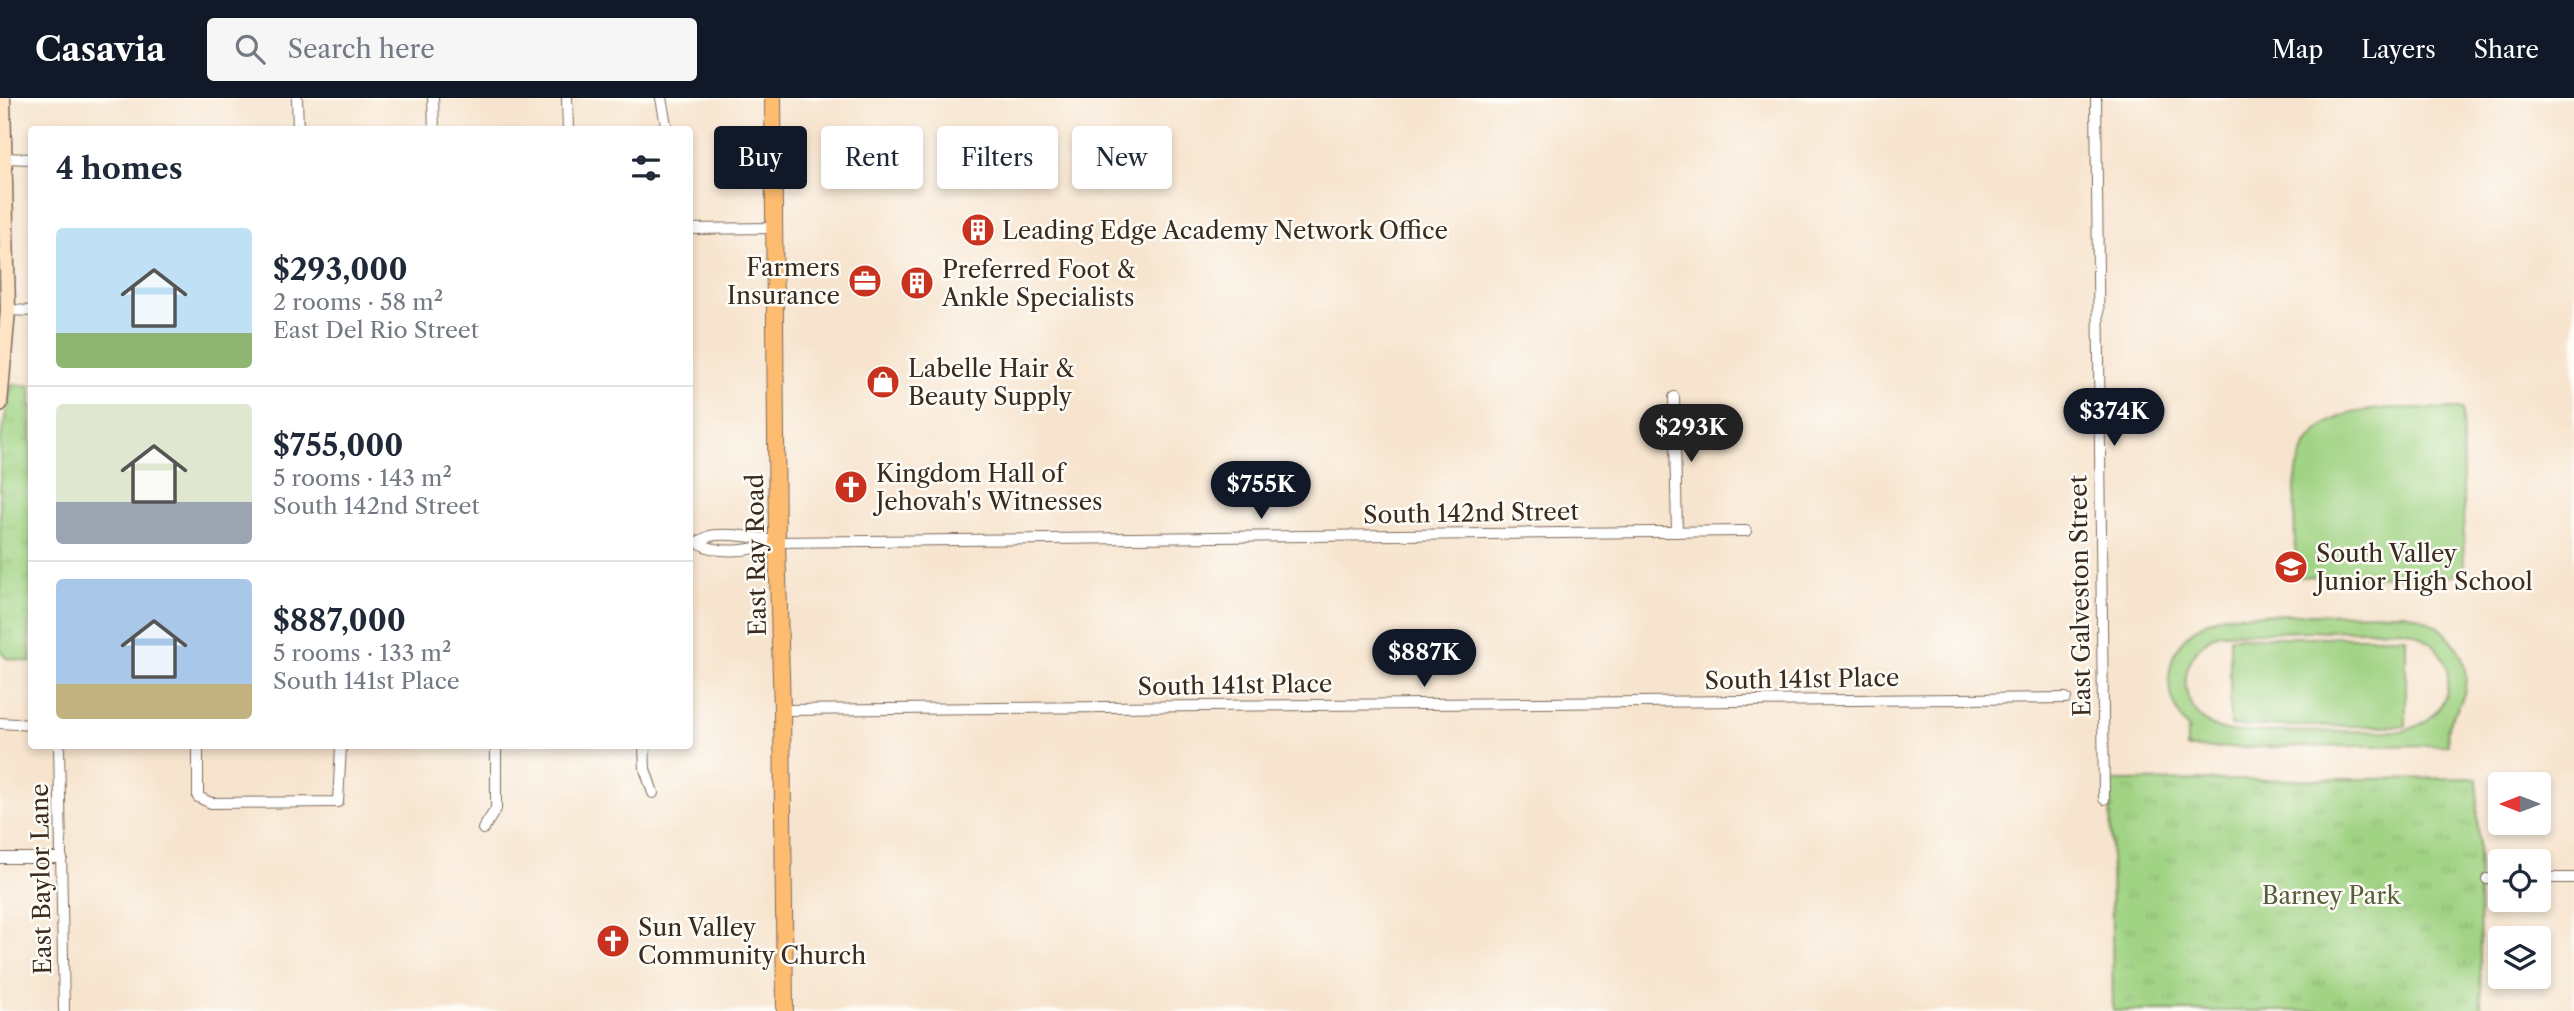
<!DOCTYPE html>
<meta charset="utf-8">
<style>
body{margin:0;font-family:"Libre Caslon Text",serif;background:#f6f6f7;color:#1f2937;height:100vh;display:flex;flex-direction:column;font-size:26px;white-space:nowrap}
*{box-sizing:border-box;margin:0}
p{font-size:23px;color:#747a83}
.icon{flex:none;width:38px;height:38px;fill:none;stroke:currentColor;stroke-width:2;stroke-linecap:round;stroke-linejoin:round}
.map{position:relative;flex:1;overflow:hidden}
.panel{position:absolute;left:28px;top:28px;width:665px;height:623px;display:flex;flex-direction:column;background:#fff;border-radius:7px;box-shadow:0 4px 10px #0003}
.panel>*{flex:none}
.banner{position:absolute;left:714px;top:28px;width:665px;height:63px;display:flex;gap:14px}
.needle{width:46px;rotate:270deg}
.fabs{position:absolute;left:2488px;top:674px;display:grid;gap:14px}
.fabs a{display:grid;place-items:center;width:63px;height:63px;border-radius:7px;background:#fff;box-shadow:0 4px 10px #0003;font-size:35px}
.price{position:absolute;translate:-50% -60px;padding:0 16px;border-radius:24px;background:#111827;color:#fff;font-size:23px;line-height:46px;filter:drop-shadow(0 2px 4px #0008)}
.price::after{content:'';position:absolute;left:50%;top:42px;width:21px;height:16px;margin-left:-10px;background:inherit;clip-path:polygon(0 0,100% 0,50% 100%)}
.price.active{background:#222;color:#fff}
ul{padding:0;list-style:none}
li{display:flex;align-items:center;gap:21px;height:175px;padding:0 28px}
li+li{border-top:2px solid #e0e1e3}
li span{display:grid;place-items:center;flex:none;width:196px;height:140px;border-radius:7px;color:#555}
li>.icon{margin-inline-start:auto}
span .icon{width:84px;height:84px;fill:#fffc;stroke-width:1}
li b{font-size:30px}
h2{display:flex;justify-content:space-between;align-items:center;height:84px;padding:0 28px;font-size:30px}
.pill{padding:0 24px;border-radius:7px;background:#fff;box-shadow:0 4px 10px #0003;font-size:24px;line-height:63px}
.pill.active{background:#111827;color:#fff}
header{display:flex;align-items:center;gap:42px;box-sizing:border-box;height:98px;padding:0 35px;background:#111827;color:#fff}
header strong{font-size:33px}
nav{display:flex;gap:38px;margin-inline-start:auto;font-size:24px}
.search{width:490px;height:63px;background:#f6f6f7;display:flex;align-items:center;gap:18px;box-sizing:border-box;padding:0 24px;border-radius:7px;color:#747a83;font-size:26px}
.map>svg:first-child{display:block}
</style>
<header>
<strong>Casavia</strong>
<div class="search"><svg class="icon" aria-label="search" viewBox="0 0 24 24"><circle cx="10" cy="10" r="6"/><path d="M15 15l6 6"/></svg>Search here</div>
<nav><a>Map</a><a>Layers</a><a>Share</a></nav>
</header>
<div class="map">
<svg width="2574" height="913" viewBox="0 0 2574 913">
<defs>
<pattern id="park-tufts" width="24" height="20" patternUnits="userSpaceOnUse" patternTransform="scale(1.75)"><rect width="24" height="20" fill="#a0d383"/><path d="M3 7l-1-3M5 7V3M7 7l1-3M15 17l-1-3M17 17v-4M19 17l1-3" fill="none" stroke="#8bb571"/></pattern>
</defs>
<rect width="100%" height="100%" fill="#fdfcf7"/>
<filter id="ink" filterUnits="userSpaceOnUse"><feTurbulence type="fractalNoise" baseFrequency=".0143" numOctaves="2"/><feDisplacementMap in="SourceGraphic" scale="14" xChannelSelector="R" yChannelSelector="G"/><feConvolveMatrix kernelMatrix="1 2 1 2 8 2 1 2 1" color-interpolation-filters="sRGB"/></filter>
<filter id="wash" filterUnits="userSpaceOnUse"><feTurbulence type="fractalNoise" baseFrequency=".00686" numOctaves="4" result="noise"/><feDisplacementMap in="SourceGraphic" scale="28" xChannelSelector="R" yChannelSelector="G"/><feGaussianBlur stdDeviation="1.57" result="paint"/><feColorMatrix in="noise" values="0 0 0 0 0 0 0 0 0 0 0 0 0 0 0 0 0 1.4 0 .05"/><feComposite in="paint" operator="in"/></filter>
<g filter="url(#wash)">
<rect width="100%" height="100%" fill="#f7e4ce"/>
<!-- grass -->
<path fill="#a0d383" stroke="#6e7e50" stroke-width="2" fill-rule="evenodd" d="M2462,311L2464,467L2453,478L2296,479C2296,447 2292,413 2296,381C2305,294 2398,312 2462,311Z
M2405,515C2443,523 2473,554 2464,595C2461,607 2454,614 2449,625C2446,631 2448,640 2448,647L2187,650V634L2189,632C2154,587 2166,534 2224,517ZM2402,531C2463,544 2464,620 2402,633L2231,634C2176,625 2170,558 2219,535Z
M2230,539H2406V628H2230Z"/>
<!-- park -->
<path fill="url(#park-tufts)" stroke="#6e7e50" stroke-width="2" d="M12,286L31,288L32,521L29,527L31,564L6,560L0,552V344Z
M2477,680L2481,913H2113L2110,683Z"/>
</g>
<g filter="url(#ink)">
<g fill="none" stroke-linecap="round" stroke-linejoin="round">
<defs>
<path id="street" d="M297,0L298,32
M433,0L434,32
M567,0L568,32
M661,0L667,32
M2096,0L2104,701
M4,60L32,61
M690,131L774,130
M8,212L32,213
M1674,299L1677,434
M690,445C699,445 702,441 710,438C725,434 762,440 777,444L1746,433
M699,445C720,458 754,452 776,444
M782,612L2066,600
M0,625L32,627
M59,648L64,913
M198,648V699L211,705L338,704L341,648
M644,648L645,671L653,695
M483,731L496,711V648
M0,760H62
M2539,780H2574
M2487,781H2501"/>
<path id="secondary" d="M0,306L8,212L3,0"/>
<path id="primary" d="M773,0L777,444L782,612L785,913"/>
</defs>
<!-- street casing -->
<use href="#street" stroke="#7d6b5c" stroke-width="12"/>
<!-- secondary casing -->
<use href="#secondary" stroke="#7d6b5c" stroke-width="17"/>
<!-- primary casing -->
<use href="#primary" stroke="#7d6b5c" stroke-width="18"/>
<!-- street -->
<use href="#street" stroke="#fff" stroke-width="10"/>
<!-- secondary -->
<use href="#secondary" stroke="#ffe4c6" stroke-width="14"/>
<!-- primary -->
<use href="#primary" stroke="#febc70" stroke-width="16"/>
</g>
</g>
<!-- icons -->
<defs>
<symbol id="building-disc" viewBox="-11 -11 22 22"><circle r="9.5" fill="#c8321e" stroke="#fdfcf7"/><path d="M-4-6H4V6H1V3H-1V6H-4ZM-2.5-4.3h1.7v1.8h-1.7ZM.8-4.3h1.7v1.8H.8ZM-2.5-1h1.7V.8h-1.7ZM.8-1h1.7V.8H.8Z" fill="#fff"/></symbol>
<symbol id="office-disc" viewBox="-11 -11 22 22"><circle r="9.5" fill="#c8321e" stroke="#fdfcf7"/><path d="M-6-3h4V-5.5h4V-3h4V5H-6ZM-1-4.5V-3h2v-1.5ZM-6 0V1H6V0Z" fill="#fff"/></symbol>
<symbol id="shop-disc" viewBox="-11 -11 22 22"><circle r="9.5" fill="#c8321e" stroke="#fdfcf7"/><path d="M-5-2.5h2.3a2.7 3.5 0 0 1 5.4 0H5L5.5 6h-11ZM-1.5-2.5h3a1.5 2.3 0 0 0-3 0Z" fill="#fff"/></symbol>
<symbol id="church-disc" viewBox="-11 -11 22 22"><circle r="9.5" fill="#c8321e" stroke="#fdfcf7"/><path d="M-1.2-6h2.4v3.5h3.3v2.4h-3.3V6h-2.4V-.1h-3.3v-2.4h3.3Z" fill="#fff"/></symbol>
<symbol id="school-disc" viewBox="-11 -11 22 22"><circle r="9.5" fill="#c8321e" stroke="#fdfcf7"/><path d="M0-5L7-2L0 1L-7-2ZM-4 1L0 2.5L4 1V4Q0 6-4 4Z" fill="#fff"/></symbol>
</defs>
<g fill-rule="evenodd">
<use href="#building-disc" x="959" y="113" width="38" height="38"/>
<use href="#office-disc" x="846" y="164" width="38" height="38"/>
<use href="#building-disc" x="898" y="166" width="38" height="38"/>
<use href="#shop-disc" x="864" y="265" width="38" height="38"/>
<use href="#church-disc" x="832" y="370" width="38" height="38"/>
<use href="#school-disc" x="2272" y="450" width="38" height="38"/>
<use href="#church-disc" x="594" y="824" width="38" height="38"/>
</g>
<g text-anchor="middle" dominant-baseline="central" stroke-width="5" stroke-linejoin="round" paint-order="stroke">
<!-- poi labels -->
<g font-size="24" fill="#3b2a1e" stroke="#fdfcf7" text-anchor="start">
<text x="1002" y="132">Leading Edge Academy Network Office</text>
<text x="840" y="169" text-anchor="end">Farmers<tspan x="840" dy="28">Insurance</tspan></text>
<text x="942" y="171">Preferred Foot &amp;<tspan x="942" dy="28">Ankle Specialists</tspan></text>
<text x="908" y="270">Labelle Hair &amp;<tspan x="908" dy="28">Beauty Supply</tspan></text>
<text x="876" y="375">Kingdom Hall of<tspan x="876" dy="28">Jehovah's Witnesses</tspan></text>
<text x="2316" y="455">South Valley<tspan x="2316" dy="28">Junior High School</tspan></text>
<text x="638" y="829">Sun Valley<tspan x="638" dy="28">Community Church</tspan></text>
</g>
<!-- street labels -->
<g font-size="24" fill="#3b2a1e" stroke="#fdfcf7">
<text transform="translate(1471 415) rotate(-1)">South 142nd Street</text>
<text transform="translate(756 457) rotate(-91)">East Ray Road</text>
<text transform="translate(2080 498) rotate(-91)">East Galveston Street</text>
<text transform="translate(1802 581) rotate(-1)">South 141st Place</text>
<text transform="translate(1235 587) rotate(-1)">South 141st Place</text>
<text transform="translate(41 781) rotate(-91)">East Baylor Lane</text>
</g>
<!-- park labels -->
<g font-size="24" fill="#595d3c" stroke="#fdfcf7">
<text x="2331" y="797">Barney Park</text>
</g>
</g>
</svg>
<div class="fabs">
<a><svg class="needle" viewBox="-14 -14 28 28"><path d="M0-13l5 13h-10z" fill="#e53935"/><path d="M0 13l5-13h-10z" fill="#747a83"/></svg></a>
<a><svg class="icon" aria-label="locate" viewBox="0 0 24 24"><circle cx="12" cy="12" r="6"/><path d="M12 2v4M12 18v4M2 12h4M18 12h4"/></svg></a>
<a><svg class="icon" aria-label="layers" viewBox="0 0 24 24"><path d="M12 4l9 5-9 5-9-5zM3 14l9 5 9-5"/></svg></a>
</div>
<b class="price" style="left:2114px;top:350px">$374K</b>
<b class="price active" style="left:1691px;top:366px">$293K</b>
<b class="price" style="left:1261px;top:423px">$755K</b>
<b class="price" style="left:1424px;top:591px">$887K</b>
<div class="banner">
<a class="pill active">Buy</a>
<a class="pill">Rent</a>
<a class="pill">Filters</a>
<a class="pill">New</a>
</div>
<section class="panel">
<h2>4 homes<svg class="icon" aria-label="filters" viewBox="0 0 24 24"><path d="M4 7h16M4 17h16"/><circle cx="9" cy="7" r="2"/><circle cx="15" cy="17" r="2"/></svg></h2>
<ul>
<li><span style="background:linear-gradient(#bfe0f5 75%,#8fb573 0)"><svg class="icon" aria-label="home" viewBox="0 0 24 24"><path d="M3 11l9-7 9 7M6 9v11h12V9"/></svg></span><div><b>$293,000</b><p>2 rooms · 58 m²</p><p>East Del Rio Street</p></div></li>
<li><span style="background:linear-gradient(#dfe7d0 70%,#9aa5b1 0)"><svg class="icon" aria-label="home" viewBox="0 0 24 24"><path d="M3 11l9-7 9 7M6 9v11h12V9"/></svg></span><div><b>$755,000</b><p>5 rooms · 143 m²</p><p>South 142nd Street</p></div></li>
<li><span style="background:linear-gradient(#a9c7e8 75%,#c2b280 0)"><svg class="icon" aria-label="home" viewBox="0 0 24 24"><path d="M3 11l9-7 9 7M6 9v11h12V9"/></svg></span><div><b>$887,000</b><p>5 rooms · 133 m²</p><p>South 141st Place</p></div></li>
</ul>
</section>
</div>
